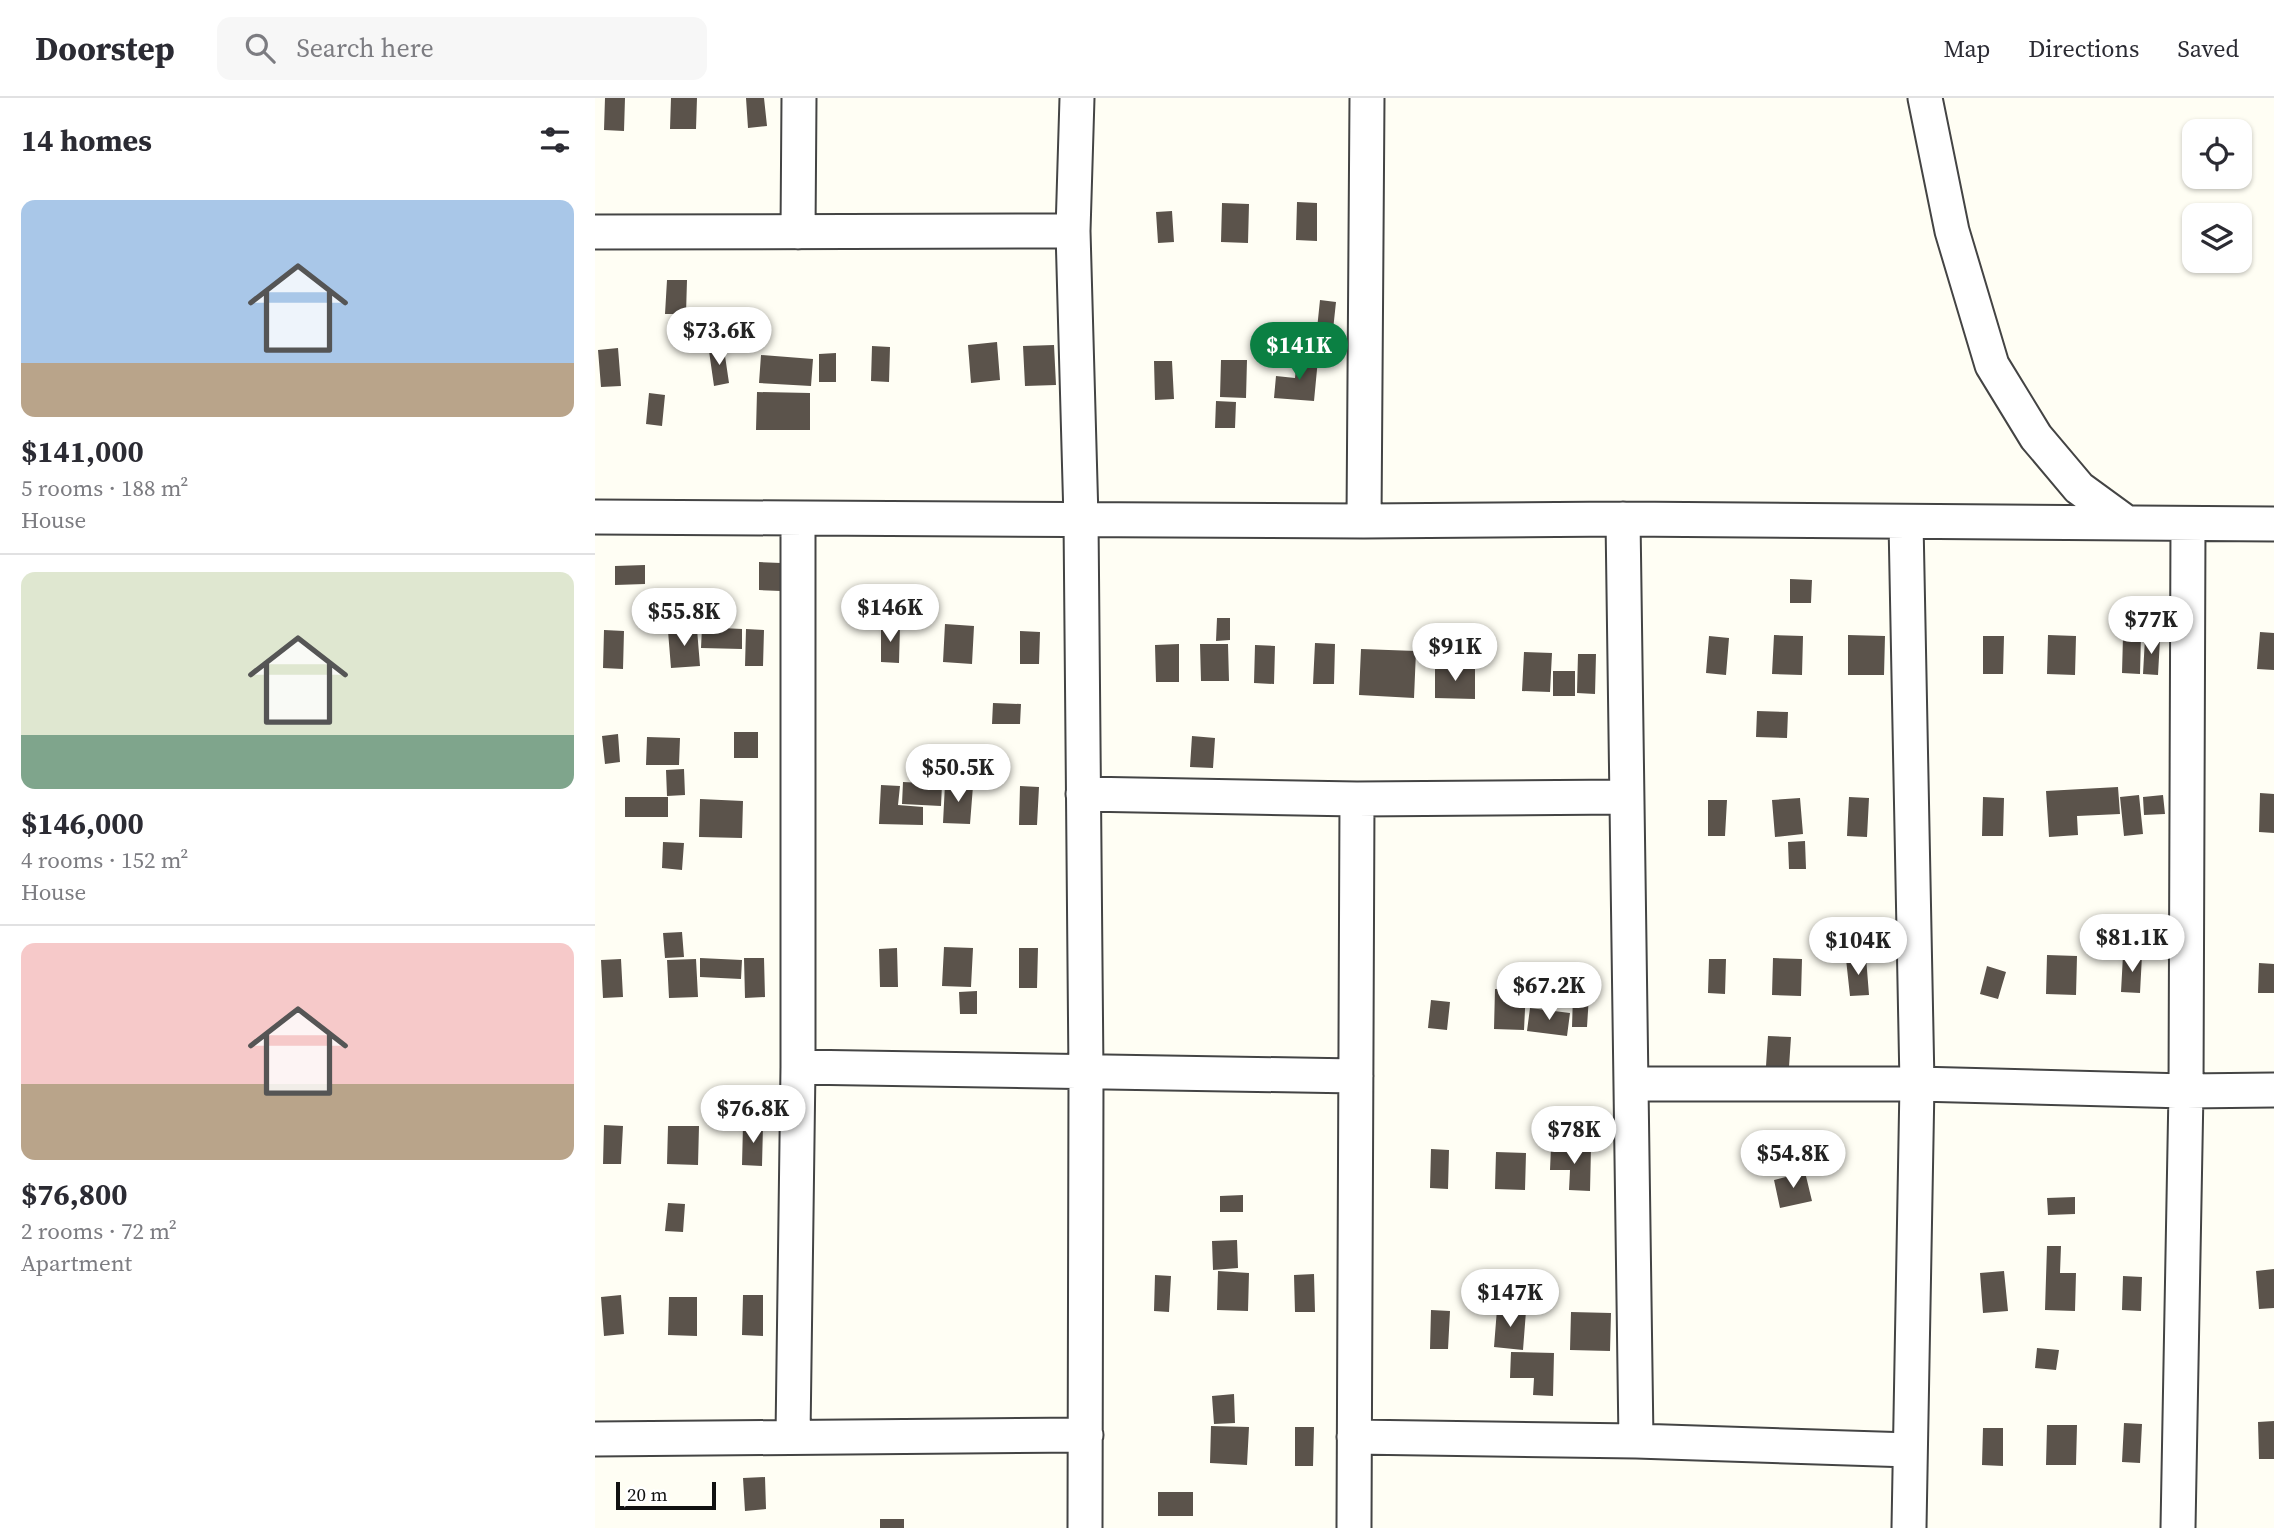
<!DOCTYPE html>
<meta charset="utf-8">
<style>
body{margin:0;font-family:"Source Serif 4",serif;background:#f7f7f7;color:#2b2b33;height:100vh;display:flex;flex-direction:column;font-size:26px;white-space:nowrap}
*{box-sizing:border-box;margin:0}
p{font-size:23px;color:#7c7c81}
.icon{flex:none;width:38px;height:38px;fill:none;stroke:currentColor;stroke-width:2;stroke-linecap:round;stroke-linejoin:round}
.map{position:relative;flex:1;overflow:hidden}
.sheet{display:flex;flex-direction:column;background:#fff;width:595px}
.sheet>*{flex:none}
.tools{position:absolute;left:1587px;top:21px;display:grid;gap:14px}
.tools a{display:grid;place-items:center;width:70px;height:70px;border-radius:14px;background:#fff;box-shadow:0 2px 5px #0004;font-size:35px}
.scale{position:absolute;left:21px;bottom:18px;width:100px;box-sizing:border-box;padding-left:7px;border:4px solid #111;border-top:0;font-size:19px;line-height:24px;white-space:nowrap;color:#111;-webkit-text-stroke:5px #fff;paint-order:stroke}
.price{position:absolute;translate:-50% -60px;padding:0 16px;border-radius:24px;background:#fff;color:#222;font-size:23px;line-height:46px;filter:drop-shadow(0 2px 4px #0008)}
.price::after{content:'';position:absolute;left:50%;top:42px;width:21px;height:16px;margin-left:-10px;background:inherit;clip-path:polygon(0 0,100% 0,50% 100%)}
.price.selected{background:#0b8043;color:#fff}
ul{padding:0;list-style:none}
li{display:grid;align-content:center;gap:14px;height:371px;padding:0 21px}
li+li{border-top:2px solid #e1e1e2}
li span{display:grid;place-items:center;height:217px;border-radius:14px;color:#555}
li>.icon{margin-inline-start:auto}
span .icon{width:126px;height:126px;fill:#fffc;stroke-width:1}
li b{font-size:30px}
h2{display:flex;justify-content:space-between;align-items:center;height:84px;padding:0 21px;font-size:30px}
header{display:flex;align-items:center;gap:42px;box-sizing:border-box;height:98px;padding:0 35px;background:#fff;border-bottom:2px solid #e1e1e2}
header strong{font-size:33px}
nav{display:flex;gap:38px;margin-inline-start:auto;font-size:24px}
.search{width:490px;height:63px;background:#f7f7f7;display:flex;align-items:center;gap:18px;box-sizing:border-box;padding:0 24px;border-radius:14px;color:#7c7c81;font-size:26px}
main{display:flex;flex:1;min-height:0}
.map>svg:first-child{display:block}
</style>
<header>
<strong>Doorstep</strong>
<div class="search"><svg class="icon" aria-label="search" viewBox="0 0 24 24"><circle cx="10" cy="10" r="6"/><path d="M15 15l6 6"/></svg>Search here</div>
<nav><a>Map</a><a>Directions</a><a>Saved</a></nav>
</header>
<main>
<section class="sheet">
<h2>14 homes<svg class="icon" aria-label="filters" viewBox="0 0 24 24"><path d="M4 7h16M4 17h16"/><circle cx="9" cy="7" r="2"/><circle cx="15" cy="17" r="2"/></svg></h2>
<ul>
<li><span style="background:linear-gradient(#a9c7e8 75%,#b9a48a 0)"><svg class="icon" aria-label="home" viewBox="0 0 24 24"><path d="M3 11l9-7 9 7M6 9v11h12V9"/></svg></span><div><b>$141,000</b><p>5 rooms · 188 m²</p><p>House</p></div></li>
<li><span style="background:linear-gradient(#dfe7d0 75%,#7fa58c 0)"><svg class="icon" aria-label="home" viewBox="0 0 24 24"><path d="M3 11l9-7 9 7M6 9v11h12V9"/></svg></span><div><b>$146,000</b><p>4 rooms · 152 m²</p><p>House</p></div></li>
<li><span style="background:linear-gradient(#f6c9c9 65%,#b9a48a 0)"><svg class="icon" aria-label="home" viewBox="0 0 24 24"><path d="M3 11l9-7 9 7M6 9v11h12V9"/></svg></span><div><b>$76,800</b><p>2 rooms · 72 m²</p><p>Apartment</p></div></li>
</ul>
</section>
<div class="map">
<svg width="1679" height="1430" viewBox="0 0 1679 1430">
<rect width="100%" height="100%" fill="#fffef4"/>
<!-- building -->
<path fill="#5b534b" d="M10,0H30L29,33L9,32Z
M76,0H102L101,31H75Z
M151,0H169L172,28L153,30Z
M702,104L722,105V143L701,142Z
M627,105L654,106L653,145L626,144Z
M577,113L579,144L563,145L561,114Z
M72,182H92L91,216H70Z
M725,202L741,204L738,232L722,231Z
M402,244L405,282L376,285L373,247Z
M459,247L461,287L430,288L428,248Z
M277,248L295,249L294,284L276,283Z
M23,250L26,288L6,289L3,252Z
M129,251L134,285L119,288L114,253Z
M241,255V284H224V256Z
M166,257L218,261L216,288L164,285Z
M702,259L723,261L719,303L679,300L681,278L700,280Z
M626,262H652L651,300L625,299Z
M559,263H577L579,301L560,302Z
M162,294L215,295V332H161Z
M54,295L70,297L67,328L51,326Z
M621,303L641,304L640,330H620Z
M164,464L186,465V493L164,492Z
M50,467V486L20,487V468Z
M1195,481L1217,482L1216,505H1195Z
M622,520H635V542L621,543Z
M350,526L379,528L377,566L348,564Z
M286,527L305,528L304,565L286,564Z
M107,529L147,531V551L106,550Z
M102,531L105,568L76,570L73,533Z
M151,531L169,532L168,568H150Z
M9,532L29,533L28,571L8,570Z
M425,533L445,534L444,566H425Z
M1665,534L1679,535V572L1662,571Z
M1179,537L1208,538L1207,577L1177,576Z
M1253,537L1290,538L1289,577H1253Z
M1453,537L1481,538L1480,577L1452,576Z
M1114,538L1134,540L1131,577L1111,575Z
M1388,538H1409L1408,576H1388Z
M1528,538H1546L1545,576L1527,575Z
M1550,540L1565,541L1563,577L1548,576Z
M720,545L740,546L739,586H718Z
M584,546V584H561L560,547Z
M605,546H633L634,583H606Z
M660,547L680,548L679,586L659,585Z
M766,551L821,553L819,600L764,597Z
M929,554L957,555L955,594L927,593Z
M983,556H1001L1000,596L982,595Z
M840,568L880,569V601L840,600Z
M958,573H980V598H958Z
M398,605L426,606L425,626H397Z
M1162,613L1193,614L1192,640L1161,639Z
M139,634H163V660H139Z
M23,636L25,664L10,666L7,638Z
M597,638L620,640L618,670L595,669Z
M52,639L85,640L84,667H51Z
M89,671L90,697L72,698L71,672Z
M308,684L347,686L346,708L307,706Z
M350,686L378,688L375,726L348,725Z
M286,687L305,688L303,707L328,709V727L284,726Z
M425,688L444,689L442,727H424Z
M1523,689L1525,716L1482,718L1483,737L1454,739L1451,693Z
M1665,695L1679,696V735L1664,734Z
M1544,697L1548,736L1529,738L1525,699Z
M1568,697L1570,716L1549,717L1548,699Z
M30,699H73V719H30Z
M1254,699L1274,700L1272,739L1252,738Z
M1388,699L1409,700L1408,738H1387Z
M1205,700L1208,736L1180,739L1177,702Z
M105,701L148,703L147,740L104,739Z
M1113,702H1132L1130,738H1113Z
M1210,743L1211,771H1194L1193,744Z
M68,744L89,745L87,772L67,770Z
M87,834L89,859L70,860L68,835Z
M349,849L378,850L376,889L347,888Z
M302,850L303,889H285L284,851Z
M424,850H443L442,890H424Z
M1452,857L1482,858L1481,897L1451,896Z
M1528,857H1547L1545,895L1526,894Z
M1271,859L1274,897L1255,898L1251,861Z
M105,860L147,862L146,881L105,879Z
M149,860H169L170,899L150,900Z
M1178,860L1207,861L1206,898L1177,897Z
M26,861L28,899L8,900L6,862Z
M101,861L103,899L74,900L72,862Z
M1114,861H1131L1130,896L1113,895Z
M1664,865L1679,866V895H1663Z
M1392,868L1411,874L1403,901L1385,896Z
M900,891H931L929,932L899,931Z
M382,893V916H365L364,894Z
M978,897H994L992,929H977Z
M836,902L855,904L852,932L833,930Z
M935,910L975,915L972,938L932,933Z
M1173,938L1196,939L1194,969L1171,968Z
M9,1027L28,1028L26,1066H8Z
M148,1027H168L167,1068L147,1067Z
M73,1028H104L103,1067L72,1066Z
M956,1049L996,1050L995,1093L974,1092L975,1072H955Z
M836,1051L854,1052L853,1091L835,1090Z
M901,1054L931,1055L930,1092L900,1091Z
M1210,1074L1217,1103L1185,1110L1179,1082Z
M648,1097V1114H625V1098Z
M1480,1099V1116L1453,1117L1452,1100Z
M73,1105L90,1106L88,1134L70,1133Z
M642,1142L643,1170L618,1172L617,1143Z
M1452,1148H1466L1465,1175H1481L1480,1213L1450,1212Z
M1679,1171V1210L1664,1211L1661,1173Z
M623,1173L654,1175L653,1213L622,1212Z
M1409,1173L1413,1213L1388,1215L1385,1175Z
M719,1176L720,1214H700L699,1177Z
M560,1177L576,1178L574,1214L559,1213Z
M1528,1178L1547,1179L1546,1213L1527,1212Z
M26,1197L29,1236L9,1238L6,1199Z
M148,1197H168V1238L147,1237Z
M74,1199H102V1238L73,1237Z
M902,1211L931,1213L928,1252L899,1249Z
M836,1212L855,1213L853,1251H835Z
M976,1214L1016,1215L1015,1253L975,1252Z
M1442,1250L1464,1252L1461,1272L1440,1270Z
M916,1254L959,1255L958,1298L938,1297L939,1280H915Z
M639,1296L640,1325L619,1326L617,1298Z
M1679,1323V1361H1664L1663,1324Z
M1529,1325L1547,1326L1545,1365L1527,1364Z
M1452,1327H1482L1481,1367H1451Z
M616,1328L654,1329L652,1367L615,1365Z
M700,1329H719L718,1368H700Z
M1388,1330H1408V1368L1387,1367Z
M170,1379L171,1411L150,1413L148,1380Z
M563,1394H598V1418H563Z
M285,1421H309V1430H285Z"/>
<g fill="none" stroke-linecap="round" stroke-linejoin="round">
<defs>
<path id="minor" d="M482,0L478,133L486,421L491,976L490,1430
M1330,0L1357,133L1397,267L1441,339L1484,390L1532,425
M0,134L478,133
M203,134L204,0
M0,419L769,423L1028,421L1679,426
M1028,421C1030,729 1038,1036 1041,1343
M769,423L772,0
M1311,424L1322,986L1314,1430
M488,696L762,701L1030,699
M203,969L761,978
M1037,986H1322L1591,993L1679,992
M198,1338L203,969V420
M759,1339L1041,1343L1315,1352
M0,1341L491,1337
M759,1430L762,701
M1583,1430L1591,993L1593,426"/>
</defs>
<!-- minor casing -->
<use href="#minor" stroke="#444" stroke-width="37"/>
<!-- minor -->
<use href="#minor" stroke="#fff" stroke-width="33"/>
</g>
</svg>
<div class="tools">
<a><svg class="icon" aria-label="locate" viewBox="0 0 24 24"><circle cx="12" cy="12" r="6"/><path d="M12 2v4M12 18v4M2 12h4M18 12h4"/></svg></a>
<a><svg class="icon" aria-label="layers" viewBox="0 0 24 24"><path d="M12 4l9 5-9 5-9-5zM3 14l9 5 9-5"/></svg></a>
</div>
<div class="scale">20 m</div>
<b class="price" style="left:124px;top:269px">$73.6K</b>
<b class="price selected" style="left:704px;top:284px">$141K</b>
<b class="price" style="left:295px;top:546px">$146K</b>
<b class="price" style="left:89px;top:550px">$55.8K</b>
<b class="price" style="left:1556px;top:558px">$77K</b>
<b class="price" style="left:860px;top:585px">$91K</b>
<b class="price" style="left:363px;top:706px">$50.5K</b>
<b class="price" style="left:1537px;top:876px">$81.1K</b>
<b class="price" style="left:1263px;top:879px">$104K</b>
<b class="price" style="left:954px;top:924px">$67.2K</b>
<b class="price" style="left:158px;top:1047px">$76.8K</b>
<b class="price" style="left:979px;top:1068px">$78K</b>
<b class="price" style="left:1198px;top:1092px">$54.8K</b>
<b class="price" style="left:915px;top:1231px">$147K</b>
</div>
</main>
